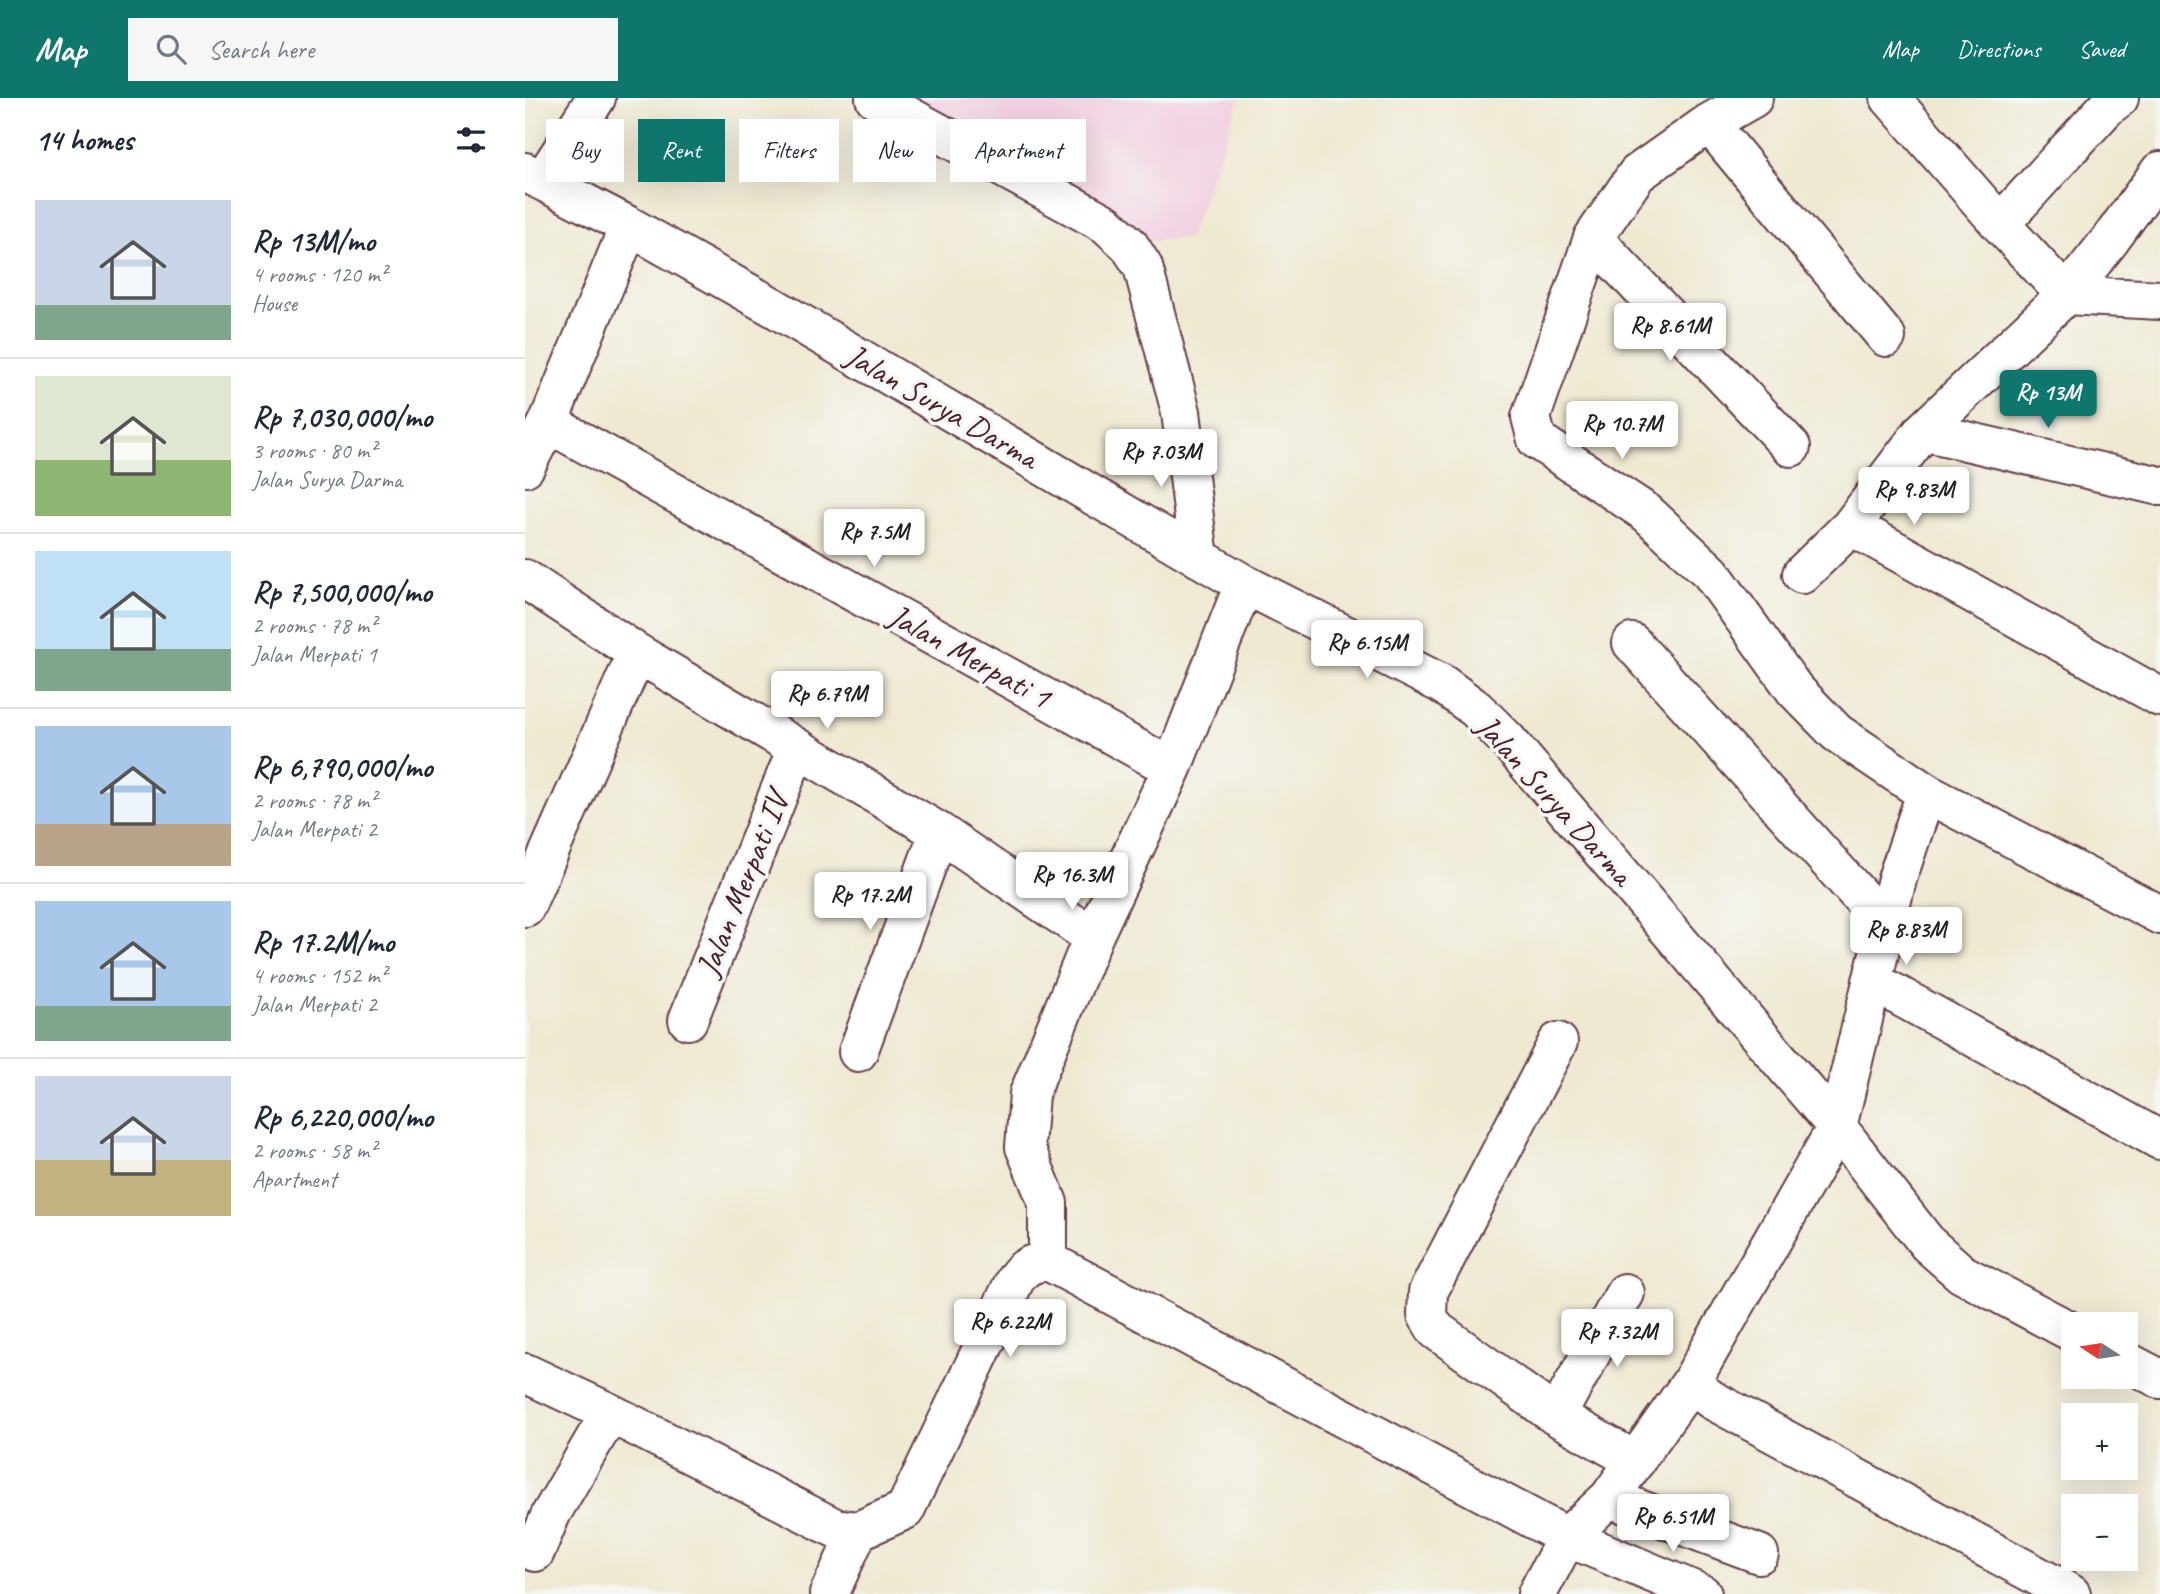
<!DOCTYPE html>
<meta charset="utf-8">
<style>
body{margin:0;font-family:Caveat,sans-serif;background:#f6f6f7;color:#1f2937;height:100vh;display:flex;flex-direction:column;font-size:26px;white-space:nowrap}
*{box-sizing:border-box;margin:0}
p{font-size:23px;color:#747a83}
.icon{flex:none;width:38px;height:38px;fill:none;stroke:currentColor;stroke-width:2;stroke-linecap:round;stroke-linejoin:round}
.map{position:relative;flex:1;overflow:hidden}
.sheet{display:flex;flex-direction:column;background:#fff;width:525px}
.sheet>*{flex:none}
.hud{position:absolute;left:21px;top:21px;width:665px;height:63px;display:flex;gap:14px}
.needle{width:46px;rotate:282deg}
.fabs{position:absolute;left:1536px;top:1214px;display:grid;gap:14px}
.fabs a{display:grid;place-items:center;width:77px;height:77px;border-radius:0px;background:#fff;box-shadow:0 7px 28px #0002;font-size:35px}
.price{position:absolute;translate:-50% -60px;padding:0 16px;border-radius:7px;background:#fff;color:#222;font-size:23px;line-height:46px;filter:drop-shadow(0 2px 4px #0008)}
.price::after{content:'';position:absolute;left:50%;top:42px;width:21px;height:16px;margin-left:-10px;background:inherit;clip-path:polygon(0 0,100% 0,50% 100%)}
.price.selected{background:#0f766e;color:#fff}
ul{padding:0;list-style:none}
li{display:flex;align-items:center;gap:21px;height:175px;padding:0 35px}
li+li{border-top:2px solid #e0e1e3}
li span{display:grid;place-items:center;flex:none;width:196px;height:140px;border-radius:0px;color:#555}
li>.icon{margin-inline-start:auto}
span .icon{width:84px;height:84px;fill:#fffc;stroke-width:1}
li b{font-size:30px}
h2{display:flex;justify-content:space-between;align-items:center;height:84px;padding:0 35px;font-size:30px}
.chip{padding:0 24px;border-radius:0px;background:#fff;box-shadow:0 7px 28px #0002;font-size:24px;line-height:63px}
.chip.selected{background:#0f766e;color:#fff}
header{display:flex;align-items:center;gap:42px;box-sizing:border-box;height:98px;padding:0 35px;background:#0f766e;color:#fff}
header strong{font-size:33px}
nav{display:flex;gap:38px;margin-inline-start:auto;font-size:24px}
.search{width:490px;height:63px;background:#f6f6f7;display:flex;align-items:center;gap:18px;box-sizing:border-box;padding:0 24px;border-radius:0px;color:#747a83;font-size:26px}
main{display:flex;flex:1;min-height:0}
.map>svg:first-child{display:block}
</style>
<header>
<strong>Map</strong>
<div class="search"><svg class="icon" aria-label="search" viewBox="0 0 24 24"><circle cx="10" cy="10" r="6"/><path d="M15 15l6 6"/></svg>Search here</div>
<nav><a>Map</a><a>Directions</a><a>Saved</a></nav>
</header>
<main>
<section class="sheet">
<h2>14 homes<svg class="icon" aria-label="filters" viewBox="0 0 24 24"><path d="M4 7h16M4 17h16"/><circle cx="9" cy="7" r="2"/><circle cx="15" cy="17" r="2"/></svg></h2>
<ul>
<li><span style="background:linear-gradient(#c9d6e8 75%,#7fa58c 0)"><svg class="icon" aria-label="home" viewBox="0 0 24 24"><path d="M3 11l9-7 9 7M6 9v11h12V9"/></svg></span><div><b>Rp 13M/mo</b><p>4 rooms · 120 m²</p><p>House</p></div></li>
<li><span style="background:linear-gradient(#dfe7d0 60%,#8fb573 0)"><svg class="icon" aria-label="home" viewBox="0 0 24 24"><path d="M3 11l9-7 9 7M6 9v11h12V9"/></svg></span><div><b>Rp 7,030,000/mo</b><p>3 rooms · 80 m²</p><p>Jalan Surya Darma</p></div></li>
<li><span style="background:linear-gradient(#bfe0f5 70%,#7fa58c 0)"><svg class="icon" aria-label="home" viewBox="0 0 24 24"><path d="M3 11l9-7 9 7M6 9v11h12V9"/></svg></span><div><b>Rp 7,500,000/mo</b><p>2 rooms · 78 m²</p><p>Jalan Merpati 1</p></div></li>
<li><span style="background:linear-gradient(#a9c7e8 70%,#b9a48a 0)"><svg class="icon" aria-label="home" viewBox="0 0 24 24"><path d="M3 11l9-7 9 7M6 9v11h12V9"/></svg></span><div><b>Rp 6,790,000/mo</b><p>2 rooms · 78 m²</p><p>Jalan Merpati 2</p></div></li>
<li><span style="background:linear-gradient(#a9c7e8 75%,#7fa58c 0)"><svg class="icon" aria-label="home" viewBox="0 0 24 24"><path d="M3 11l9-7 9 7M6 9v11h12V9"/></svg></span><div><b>Rp 17.2M/mo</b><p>4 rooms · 152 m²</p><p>Jalan Merpati 2</p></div></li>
<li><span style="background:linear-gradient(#c9d6e8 60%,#c2b280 0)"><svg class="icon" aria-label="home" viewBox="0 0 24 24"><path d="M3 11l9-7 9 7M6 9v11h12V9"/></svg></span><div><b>Rp 6,220,000/mo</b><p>2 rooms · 58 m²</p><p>Apartment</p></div></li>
</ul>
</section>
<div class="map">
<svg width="1635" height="1496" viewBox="0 0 1635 1496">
<rect width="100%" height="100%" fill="#f6f6f2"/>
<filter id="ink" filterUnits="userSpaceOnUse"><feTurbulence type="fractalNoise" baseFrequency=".0143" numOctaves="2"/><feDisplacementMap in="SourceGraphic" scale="14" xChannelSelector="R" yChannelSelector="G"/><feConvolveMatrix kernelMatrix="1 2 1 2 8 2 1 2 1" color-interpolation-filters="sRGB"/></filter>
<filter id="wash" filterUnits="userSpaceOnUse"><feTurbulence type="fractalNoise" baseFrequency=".00686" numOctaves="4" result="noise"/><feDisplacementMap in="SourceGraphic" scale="28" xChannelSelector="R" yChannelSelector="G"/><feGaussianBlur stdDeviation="1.57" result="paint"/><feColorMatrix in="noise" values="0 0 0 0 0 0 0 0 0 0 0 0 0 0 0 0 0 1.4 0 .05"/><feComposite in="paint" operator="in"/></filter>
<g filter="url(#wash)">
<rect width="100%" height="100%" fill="#efe9d2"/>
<!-- built -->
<path fill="#f2cfe1" d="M365,0H715L664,140L628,143Z"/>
</g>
<g filter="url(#ink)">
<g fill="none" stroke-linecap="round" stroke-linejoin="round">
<defs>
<path id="minor" d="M350,0L581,126L604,147L618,169L656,314L674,460
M1228,0L1184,25L1112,76L1068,140L1006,319L1012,342L1122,415L1186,475L1270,592L1312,635L1401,695L1635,817
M1365,0L1475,126L1541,197L1635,202
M1184,25L1361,239
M1635,73L1586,141L1541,197L1398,333L1326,428L1635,599
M0,74L104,128L248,209L719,486L917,586L951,611L982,642L1312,1029L1403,1146L1437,1176L1549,1235
M17,83L71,0
M1475,126L1582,9L1594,0
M1068,140L1266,349
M23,325L647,670
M1398,333L1635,388
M0,369L23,325L104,128
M1277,476L1326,428
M0,481L112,555L414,734L568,839
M1107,545L1361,827
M0,809L112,555
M1347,883L1635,1042
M163,922L272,650
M1033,944L903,1194L902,1217L911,1232L1031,1318L1111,1363
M333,954L414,734
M523,1163V1105L500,1049L504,996L568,839L647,670L719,486
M1601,1263L1635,1281
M0,1275L85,1315
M1165,1286L1187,1302L1546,1496
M1031,1318L1100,1195
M1084,1400L1234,1456
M10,1454L26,1416L85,1315L310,1430L333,1433L380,1412L490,1182C499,1168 507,1165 523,1163L1042,1439L1177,1496
M304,1496L333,1433
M1012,1496L1042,1439L1084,1400L1165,1286L1312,1029L1372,781L1401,695"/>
</defs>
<!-- minor casing -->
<use href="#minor" stroke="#633d44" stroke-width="42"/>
<!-- minor -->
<use href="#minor" stroke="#fff" stroke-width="38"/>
</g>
</g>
<g text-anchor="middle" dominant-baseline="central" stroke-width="7" stroke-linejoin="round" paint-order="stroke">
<!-- street labels -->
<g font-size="33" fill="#4a1f2b" stroke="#f6f6f2">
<text transform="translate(417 308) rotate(30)">Jalan Surya Darma</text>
<text transform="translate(445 558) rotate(29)">Jalan Merpati 1</text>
<text transform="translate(1030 702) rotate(48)">Jalan Surya Darma</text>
<text transform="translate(217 786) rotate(-68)">Jalan Merpati IV</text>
</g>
</g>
</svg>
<div class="fabs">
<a><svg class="needle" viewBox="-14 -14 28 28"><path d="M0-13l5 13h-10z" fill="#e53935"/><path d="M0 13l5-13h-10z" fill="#747a83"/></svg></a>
<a>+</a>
<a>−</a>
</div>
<b class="price" style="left:1145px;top:265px">Rp 8.61M</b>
<b class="price selected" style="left:1523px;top:332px">Rp 13M</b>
<b class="price" style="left:1097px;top:363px">Rp 10.7M</b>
<b class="price" style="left:636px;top:391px">Rp 7.03M</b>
<b class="price" style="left:1389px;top:429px">Rp 9.83M</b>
<b class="price" style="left:349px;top:471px">Rp 7.5M</b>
<b class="price" style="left:842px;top:582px">Rp 6.15M</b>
<b class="price" style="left:302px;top:633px">Rp 6.79M</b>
<b class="price" style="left:547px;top:814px">Rp 16.3M</b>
<b class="price" style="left:345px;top:834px">Rp 17.2M</b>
<b class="price" style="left:1381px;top:869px">Rp 8.83M</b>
<b class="price" style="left:485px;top:1261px">Rp 6.22M</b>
<b class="price" style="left:1092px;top:1271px">Rp 7.32M</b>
<b class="price" style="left:1148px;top:1456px">Rp 6.51M</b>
<div class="hud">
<a class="chip">Buy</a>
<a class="chip selected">Rent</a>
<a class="chip">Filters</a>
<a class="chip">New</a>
<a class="chip">Apartment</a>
</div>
</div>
</main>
